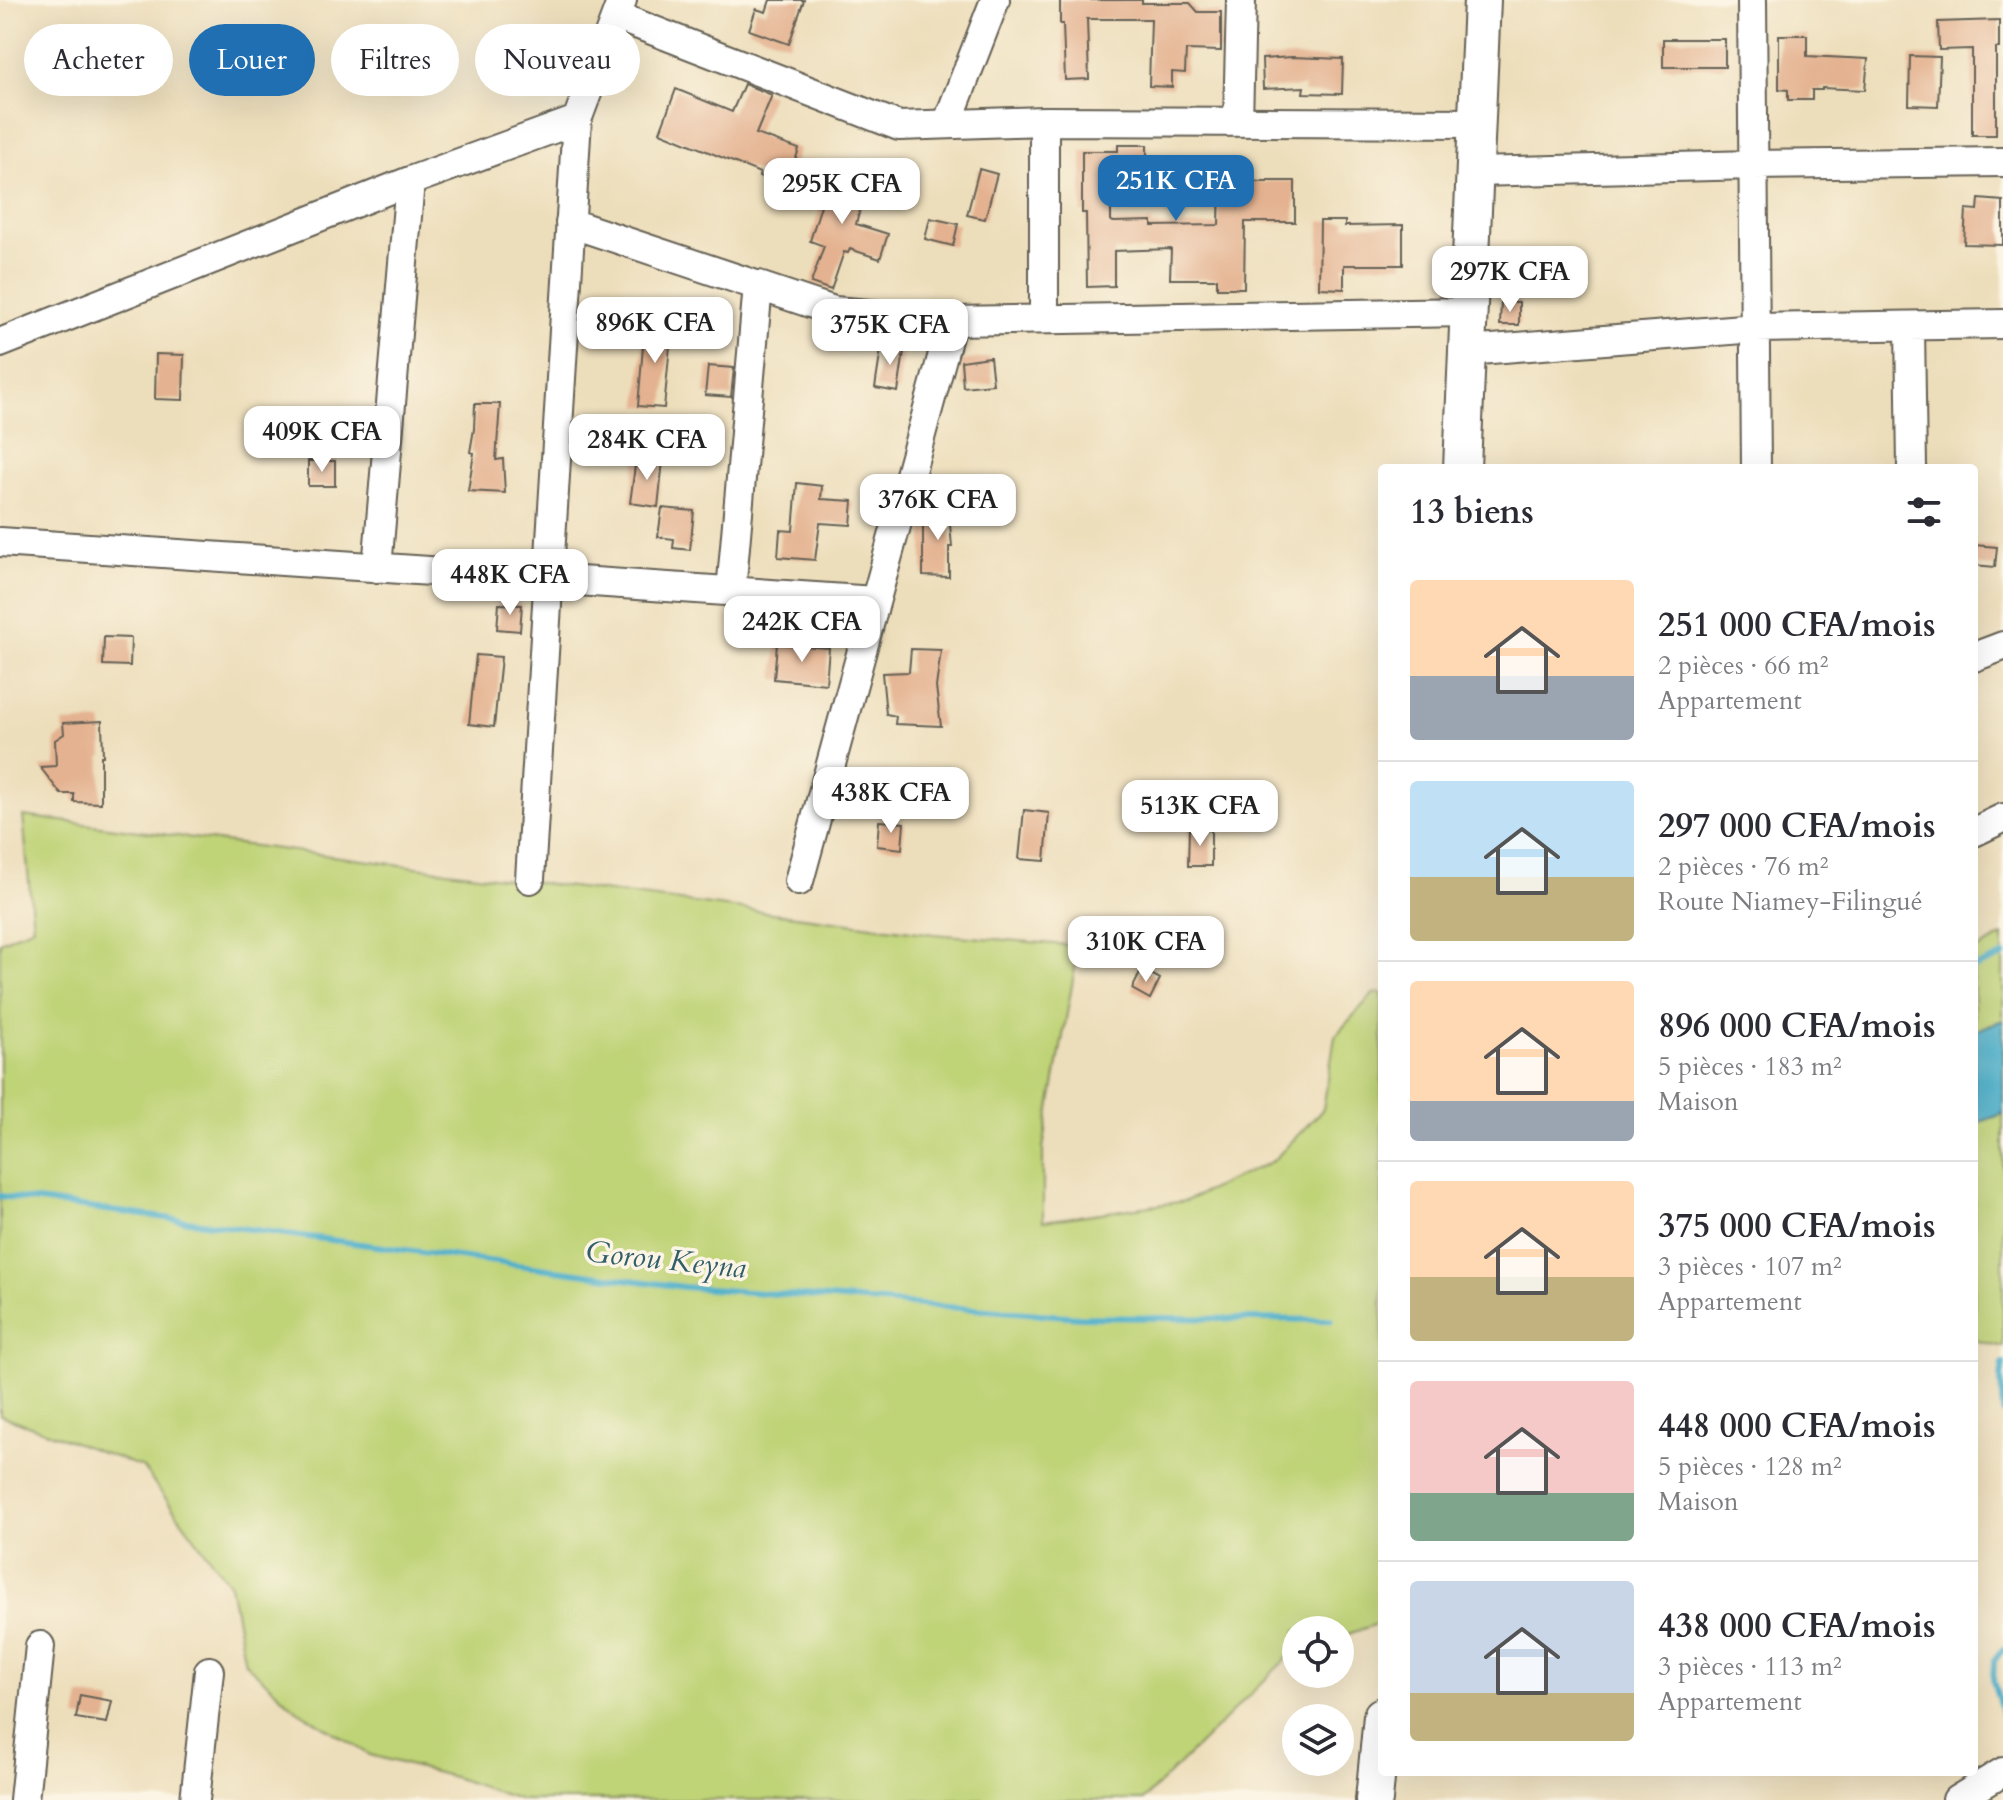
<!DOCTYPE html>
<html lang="fr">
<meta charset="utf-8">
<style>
body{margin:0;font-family:Cardo,serif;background:#f2f2f3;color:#2b2b33;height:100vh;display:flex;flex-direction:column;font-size:30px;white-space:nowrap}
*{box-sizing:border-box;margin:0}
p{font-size:26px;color:#7c7c81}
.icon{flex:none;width:44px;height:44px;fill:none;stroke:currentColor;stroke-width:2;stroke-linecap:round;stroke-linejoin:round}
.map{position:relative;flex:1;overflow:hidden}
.side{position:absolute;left:1378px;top:464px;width:600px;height:1312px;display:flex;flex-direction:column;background:#fff;border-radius:8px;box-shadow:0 8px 32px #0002}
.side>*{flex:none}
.banner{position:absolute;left:24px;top:24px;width:760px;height:72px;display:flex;gap:16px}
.controls{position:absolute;left:1282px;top:1616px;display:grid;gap:16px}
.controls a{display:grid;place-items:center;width:72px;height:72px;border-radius:50%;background:#fff;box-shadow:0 8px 32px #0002;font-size:40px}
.price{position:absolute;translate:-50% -68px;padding:0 18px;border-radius:16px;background:#fff;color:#222;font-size:26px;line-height:52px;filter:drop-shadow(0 2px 4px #0008)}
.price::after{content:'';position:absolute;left:50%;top:48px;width:24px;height:18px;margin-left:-12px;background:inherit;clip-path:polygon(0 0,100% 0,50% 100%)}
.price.current{background:#1f6fb2;color:#fff}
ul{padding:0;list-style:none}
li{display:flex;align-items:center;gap:24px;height:200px;padding:0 32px}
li+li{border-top:2px solid #e1e1e2}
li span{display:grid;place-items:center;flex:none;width:224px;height:160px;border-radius:8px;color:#555}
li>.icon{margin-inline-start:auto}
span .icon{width:96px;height:96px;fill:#fffc;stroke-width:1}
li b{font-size:34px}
h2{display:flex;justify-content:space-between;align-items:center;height:96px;padding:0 32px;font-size:34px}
.tag{padding:0 28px;border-radius:36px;background:#fff;box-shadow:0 8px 32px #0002;font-size:28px;line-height:72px}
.tag.current{background:#1f6fb2;color:#fff}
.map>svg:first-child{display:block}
</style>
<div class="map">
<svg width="2003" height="1800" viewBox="0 0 2003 1800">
<rect width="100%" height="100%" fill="#fcf5e5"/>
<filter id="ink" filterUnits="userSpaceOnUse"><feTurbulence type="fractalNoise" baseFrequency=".0125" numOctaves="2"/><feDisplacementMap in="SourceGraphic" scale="16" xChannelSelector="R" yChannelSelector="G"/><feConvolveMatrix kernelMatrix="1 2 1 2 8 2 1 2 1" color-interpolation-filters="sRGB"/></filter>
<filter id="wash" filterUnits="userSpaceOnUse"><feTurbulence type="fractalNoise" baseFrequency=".006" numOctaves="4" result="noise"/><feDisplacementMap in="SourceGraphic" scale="32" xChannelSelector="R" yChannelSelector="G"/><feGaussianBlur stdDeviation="1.8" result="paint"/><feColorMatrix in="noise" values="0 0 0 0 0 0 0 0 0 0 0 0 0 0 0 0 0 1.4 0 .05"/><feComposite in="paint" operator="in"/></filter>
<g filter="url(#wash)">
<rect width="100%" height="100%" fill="#eddebb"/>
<!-- green -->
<path fill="#bfd377" stroke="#6e784a" stroke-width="2" d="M23,816L934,934L1079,946L1043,1148V1221L1186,1201L1273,1161L1323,1109L1335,1036L1373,994L1382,993V1622L1340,1637V1630H1296V1652L1291,1654L1143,1800H521L453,1777L370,1755L297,1710L245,1663L230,1585L142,1467L0,1415V942L33,927Z
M2003,936V1020L1974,1031V951Z
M2003,1114V1347L1974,1340V1124Z"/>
<!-- water -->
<path fill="#4aaeca" stroke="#336573" stroke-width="2" d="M2003,1020V1114L1974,1124V1031Z"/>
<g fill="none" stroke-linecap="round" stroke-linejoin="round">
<!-- stream -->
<path stroke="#4aaeca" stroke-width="6" d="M1974,968L2003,956
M0,1196L684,1287L1080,1317L1331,1320
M2003,1363L2001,1378L2003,1412
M2003,1649L1994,1661L1993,1681L2003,1714"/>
</g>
<g id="blocks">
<!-- building -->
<path fill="#e4b290" d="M770,0H804L789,44L749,30L756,9L766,12Z
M1060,0H1142V3H1190L1198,12H1221V51L1186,50L1185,73L1172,72V87L1149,86L1151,19H1087L1089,79L1065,80L1063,24H1060Z
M1999,20V48H1996V135H1972V49L1939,50L1938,22Z
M1779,35H1807V56L1868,59L1865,90L1822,88V90H1812V100H1788V90L1779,89Z
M1663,39H1725V67H1663Z
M1910,56L1940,57L1938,106L1909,105Z
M1292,57L1343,59L1342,94L1303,93L1304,87L1263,89L1262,59Z
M744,84L772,95L756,134L799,149L786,187L759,176L760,173L660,132L676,89L732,112Z
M1118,145H1147V173L1111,172V221L1114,222L1152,221V226L1219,225L1220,181L1267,182V181H1295V222H1245L1244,288H1217V279H1170L1171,249L1114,251V286L1087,287L1086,213H1082V151H1118Z
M979,169L997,174L985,219L967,215Z
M853,171L869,175L856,224L888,234L880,259L850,249L848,253L844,252L831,290L811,283L824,246L810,241L821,205L814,204L817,177L851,182Z
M1979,199L2003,201V245L1964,244L1966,209L1978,210Z
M930,218L958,224L953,246L925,239Z
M1320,221H1345V226L1403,225V265H1344V289L1319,288Z
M1501,302H1519V325H1500Z
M645,323L672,325L664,408L638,406Z
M882,342L905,345L898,392L875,388Z
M156,354L184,355L183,400L155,399Z
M990,357L993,384L963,387L961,361Z
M708,366L734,368L731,397L705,395Z
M475,404H500L496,460L503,459L505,493L468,491L474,453L470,452L474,429Z
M636,458L663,460L658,507L630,503Z
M308,461H335V486H308Z
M797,483L822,486L821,499L853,501L851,525L820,523L815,560L778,557L780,530L793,531Z
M942,491H947L952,547H949V577L923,576V522L936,524Z
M662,508L694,511L690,550L673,548L674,539L658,537Z
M1974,545L1997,547L1995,567L1974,565Z
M499,604L522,605L520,631L497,629Z
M104,637L131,638L130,666L103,665Z
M777,644L829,648L826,684L774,679Z
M911,649L941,650L936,687L941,726L895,724L896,716L886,714L882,673L909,672Z
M476,655L501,657L494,727L469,724Z
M102,721L103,756H101V803L74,802V794H61L40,767L56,766L55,740L64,734L63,723Z
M1024,810L1049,813L1045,861L1019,859Z
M879,821L904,823L902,849L877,846Z
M1189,829L1211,830V866H1188Z
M1142,969L1160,979L1150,999L1132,989Z
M80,1695L112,1701L107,1723L76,1718Z"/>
</g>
</g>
<g filter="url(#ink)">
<use href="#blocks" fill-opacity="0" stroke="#656054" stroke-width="2"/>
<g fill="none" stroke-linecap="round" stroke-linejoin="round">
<defs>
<path id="minor" d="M1752,0L1756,468
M616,16L899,126L1044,121L1476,123
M1044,121V319
M1238,122L1241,0
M947,124L995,0
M1474,172L1753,165L2003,162
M570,223L834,311L952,321L1469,312
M1910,326L1912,468
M0,343L410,181L577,120L622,0
M1467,351L1755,328L2003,324
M0,542L875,601
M377,568L410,181
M731,592L758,285
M1974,657L2003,646
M1974,832L2003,818
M530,879L577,120
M799,881L952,321
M24,1800L40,1646
M195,1800L209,1671
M1957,1800L2003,1772"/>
<path id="major" d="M1462,468L1482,0
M1374,1800L1382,1716"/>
</defs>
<!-- minor casing -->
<use href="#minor" stroke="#656054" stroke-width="32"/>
<!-- major casing -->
<use href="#major" stroke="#656054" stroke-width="40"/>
<!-- minor -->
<use href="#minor" stroke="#fff" stroke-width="28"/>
<!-- major -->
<use href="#major" stroke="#fff" stroke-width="36"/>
</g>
</g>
<g text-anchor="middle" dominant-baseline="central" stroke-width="7" stroke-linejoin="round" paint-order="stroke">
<!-- water labels -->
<g font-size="30" font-style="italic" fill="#315e6a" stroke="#fcf5e5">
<text transform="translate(666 1260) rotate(6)">Gorou Keyna</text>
</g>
</g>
</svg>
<div class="controls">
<a><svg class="icon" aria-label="locate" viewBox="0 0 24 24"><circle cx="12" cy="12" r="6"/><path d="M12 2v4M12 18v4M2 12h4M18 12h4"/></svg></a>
<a><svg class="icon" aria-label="layers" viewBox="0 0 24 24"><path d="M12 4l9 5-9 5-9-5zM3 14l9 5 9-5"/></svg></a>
</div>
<b class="price current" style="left:1176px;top:223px">251K CFA</b>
<b class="price" style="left:842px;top:226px">295K CFA</b>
<b class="price" style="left:1510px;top:314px">297K CFA</b>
<b class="price" style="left:655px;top:365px">896K CFA</b>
<b class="price" style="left:890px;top:367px">375K CFA</b>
<b class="price" style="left:322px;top:474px">409K CFA</b>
<b class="price" style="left:647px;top:482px">284K CFA</b>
<b class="price" style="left:938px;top:542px">376K CFA</b>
<b class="price" style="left:510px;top:617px">448K CFA</b>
<b class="price" style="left:802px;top:664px">242K CFA</b>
<b class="price" style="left:891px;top:835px">438K CFA</b>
<b class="price" style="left:1200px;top:848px">513K CFA</b>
<b class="price" style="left:1146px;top:984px">310K CFA</b>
<div class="banner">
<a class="tag">Acheter</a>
<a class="tag current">Louer</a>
<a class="tag">Filtres</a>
<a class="tag">Nouveau</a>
</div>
<section class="side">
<h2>13 biens<svg class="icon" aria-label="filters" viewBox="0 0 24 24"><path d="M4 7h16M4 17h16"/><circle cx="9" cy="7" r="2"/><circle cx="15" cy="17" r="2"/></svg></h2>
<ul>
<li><span style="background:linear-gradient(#ffd9b3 60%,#9aa5b1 0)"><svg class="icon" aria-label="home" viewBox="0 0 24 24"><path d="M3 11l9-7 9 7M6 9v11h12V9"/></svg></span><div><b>251 000 CFA/mois</b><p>2 pièces · 66 m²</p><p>Appartement</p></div></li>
<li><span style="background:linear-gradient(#bfe0f5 60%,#c2b280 0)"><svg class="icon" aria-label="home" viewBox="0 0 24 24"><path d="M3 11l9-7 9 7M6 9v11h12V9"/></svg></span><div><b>297 000 CFA/mois</b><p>2 pièces · 76 m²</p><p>Route Niamey-Filingué</p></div></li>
<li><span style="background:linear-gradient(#ffd9b3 75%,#9aa5b1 0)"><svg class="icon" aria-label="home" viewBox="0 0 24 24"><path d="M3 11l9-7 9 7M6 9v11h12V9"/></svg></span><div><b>896 000 CFA/mois</b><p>5 pièces · 183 m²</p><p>Maison</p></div></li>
<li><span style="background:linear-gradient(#ffd9b3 60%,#c2b280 0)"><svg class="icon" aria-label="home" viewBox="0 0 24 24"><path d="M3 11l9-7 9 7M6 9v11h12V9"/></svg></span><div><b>375 000 CFA/mois</b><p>3 pièces · 107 m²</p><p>Appartement</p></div></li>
<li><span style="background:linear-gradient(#f6c9c9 70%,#7fa58c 0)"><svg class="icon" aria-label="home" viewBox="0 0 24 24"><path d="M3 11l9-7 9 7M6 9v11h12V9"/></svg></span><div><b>448 000 CFA/mois</b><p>5 pièces · 128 m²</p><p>Maison</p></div></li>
<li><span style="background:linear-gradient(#c9d6e8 70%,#c2b280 0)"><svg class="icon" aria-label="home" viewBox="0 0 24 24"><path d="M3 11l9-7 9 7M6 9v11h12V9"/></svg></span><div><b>438 000 CFA/mois</b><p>3 pièces · 113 m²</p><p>Appartement</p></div></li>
</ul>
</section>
</div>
